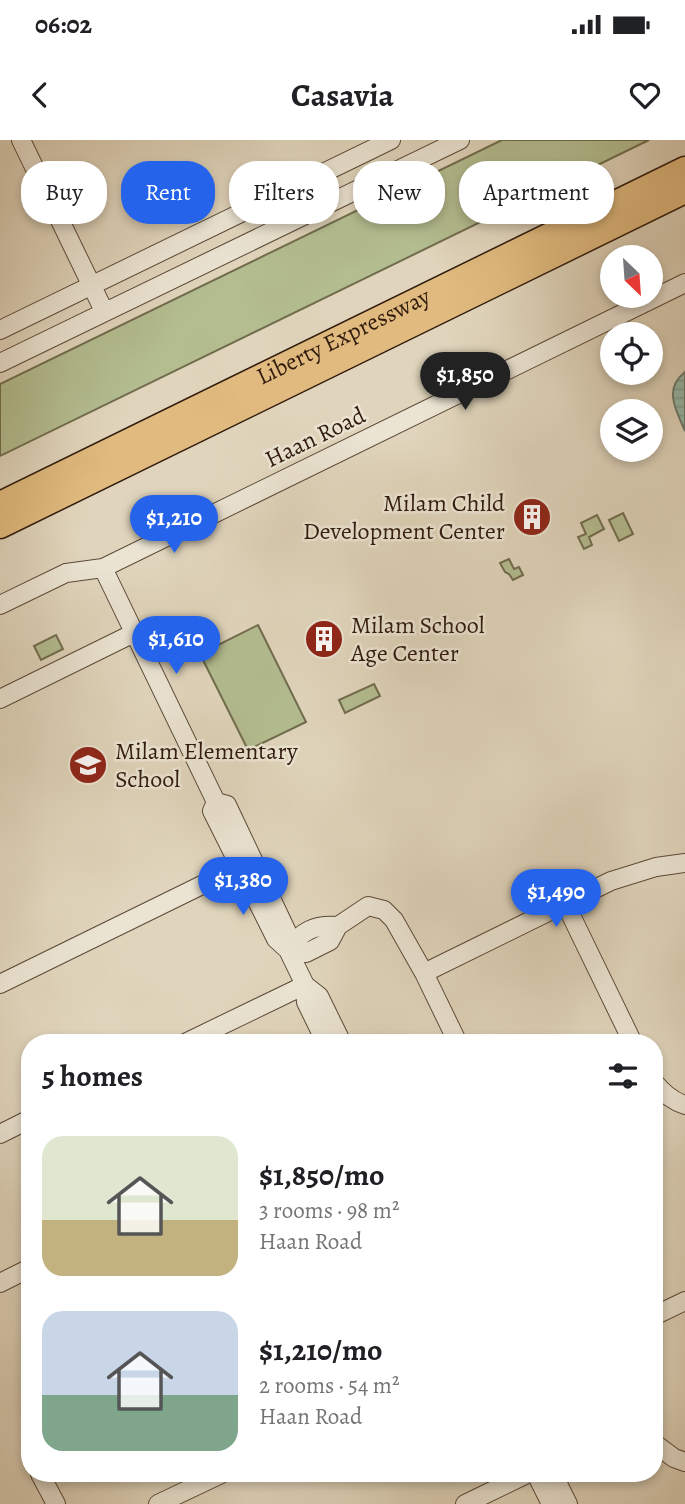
<!DOCTYPE html>
<meta charset="utf-8">
<style>
body{margin:0;font-family:Alegreya,serif;background:#f6f6f6;color:#202124;height:100vh;display:flex;flex-direction:column;font-size:26px;white-space:nowrap}
*{box-sizing:border-box;margin:0}
p{font-size:23px;color:#757577}
.icon{flex:none;width:38px;height:38px;fill:none;stroke:currentColor;stroke-width:2;stroke-linecap:round;stroke-linejoin:round}
.map{position:relative;flex:1;overflow:hidden}
.sheet{position:absolute;left:21px;top:894px;width:642px;height:448px;display:flex;flex-direction:column;background:#fff;border-radius:28px;box-shadow:0 4px 10px #0003}
.sheet>*{flex:none}
.guide{position:absolute;left:21px;top:21px;width:644px;height:63px;display:flex;gap:14px}
.needle{width:46px;rotate:155deg}
.fabs{position:absolute;left:600px;top:105px;display:grid;gap:14px}
.fabs a{display:grid;place-items:center;width:63px;height:63px;border-radius:50%;background:#fff;box-shadow:0 4px 10px #0003;font-size:35px}
.price{position:absolute;translate:-50% -60px;padding:0 16px;border-radius:24px;background:#2563eb;color:#fff;font-size:23px;line-height:46px;filter:drop-shadow(0 2px 4px #0008)}
.price::after{content:'';position:absolute;left:50%;top:42px;width:21px;height:16px;margin-left:-10px;background:inherit;clip-path:polygon(0 0,100% 0,50% 100%)}
.price.current{background:#222;color:#fff}
ul{padding:0;list-style:none}
li{display:flex;align-items:center;gap:21px;height:175px;padding:0 21px}
li span{display:grid;place-items:center;flex:none;width:196px;height:140px;border-radius:21px;color:#555}
li>.icon{margin-inline-start:auto}
span .icon{width:84px;height:84px;fill:#fffc;stroke-width:1}
li b{font-size:30px}
h2{display:flex;justify-content:space-between;align-items:center;height:84px;padding:0 21px;font-size:30px}
.chip{padding:0 24px;border-radius:28px;background:#fff;box-shadow:0 4px 10px #0003;font-size:24px;line-height:63px}
.chip.current{background:#2563eb;color:#fff}
.status{display:flex;justify-content:space-between;align-items:center;height:49px;padding:0 35px;background:#fff;direction:ltr}
.status svg{height:19px;fill:currentColor}
header{display:flex;justify-content:space-between;align-items:center;height:91px;padding:0 21px;background:#fff;font-size:32px;font-weight:700}
.map>svg:first-child{display:block}
</style>
<div class="status"><b>06:02</b><svg viewBox="0 0 49 12"><path d="M0 12V9h3v3zM5 12V6h3v6zM10 12V3h3v9zM15 12V0h3v12zM26 1h20v11H26zM47 4h2v5h-2z"/></svg></div>
<header><svg class="icon" aria-label="back" viewBox="0 0 24 24"><path d="M15 5l-7 7 7 7"/></svg>Casavia<svg class="icon" aria-label="heart" viewBox="0 0 24 24"><path d="M12 20l-8-8c-3-5 5-10 8-4 3-6 11-1 8 4z"/></svg></header>
<div class="map">
<svg width="685" height="1364" viewBox="0 0 685 1364">
<defs>
<pattern id="water-rules" width="6" height="5" patternUnits="userSpaceOnUse" patternTransform="scale(1.75)"><rect width="6" height="5" fill="#95b9aa"/><path d="M0 2.5h6" fill="none" stroke="#819e91"/></pattern>
</defs>
<rect width="100%" height="100%" fill="#e0d5bc"/>
<filter id="stains"><feTurbulence type="fractalNoise" baseFrequency=".00286" numOctaves="4"/><feColorMatrix values="0 0 0 0 .2 0 0 0 0 .09 0 0 0 0 .02 0 0 0 .5 -.17"/></filter>
<radialGradient id="worn" r=".72"><stop offset=".6" stop-color="#630" stop-opacity="0"/><stop offset="1" stop-color="#630" stop-opacity=".3"/></radialGradient>
<!-- green -->
<path fill="#b3bd90" stroke="#716c4e" stroke-width="2" d="M502,0H649L0,316V244Z
M623,373L633,394L619,401L609,380Z
M597,375L604,389L589,397L592,405L584,409L578,397L586,394L581,383Z
M509,419L514,429L519,427L523,435L513,440L509,434L505,432L500,423Z
M258,485L306,582L248,610L200,514Z
M56,495L63,509L41,520L34,506Z
M374,544L380,556L345,573L339,560Z"/>
<!-- water -->
<path fill="url(#water-rules)" stroke="#6c796b" stroke-width="2" d="M685,232V291C676,270 663,249 685,232Z"/>
<g fill="none" stroke-linecap="round" stroke-linejoin="round">
<defs>
<path id="minor" d="M21,0L104,171
M0,190L391,0
M0,223L460,0
M103,428L216,662L212,671L276,799L288,810
M0,465L66,433L103,428L685,143
M0,559L134,493
M216,662L227,665L288,794V810L305,845L306,862L326,903
M565,763L633,903
M288,810L306,813L330,801L338,786L368,766L384,770L394,780L424,833L458,903
M288,810C301,791 315,784 338,786
M424,833L611,741L656,727L685,723
M0,844L253,720
M305,845L319,856L342,903
M185,903L305,845
M654,942C663,953 672,961 685,965
M0,994L30,979
M0,1143L30,1128
M654,1176L685,1161
M654,1303L674,1318L685,1322
M40,1334L56,1364
M536,1334L551,1364
M553,1334L568,1364
M158,1364L221,1334
M465,1364L527,1334"/>
<g id="highway">
<path id="s1" d="M0,364L685,29"/>
<path d="M0,386L685,51"/>
</g>
</defs>
<!-- minor casing -->
<use href="#minor" stroke="#5b4938" stroke-width="20"/>
<!-- highway casing -->
<use href="#highway" stroke="#2f1a0c" stroke-width="27"/>
<!-- minor -->
<use href="#minor" stroke="#ebe4d3" stroke-width="18"/>
<!-- highway -->
<use href="#highway" stroke="#e0ba7e" stroke-width="24"/>
</g>
<!-- icons -->
<defs>
<symbol id="building-disc" viewBox="-11 -11 22 22"><circle r="9.5" fill="#8f2418" stroke="#ebe4d3"/><path d="M-4-6H4V6H1V3H-1V6H-4ZM-2.5-4.3h1.7v1.8h-1.7ZM.8-4.3h1.7v1.8H.8ZM-2.5-1h1.7V.8h-1.7ZM.8-1h1.7V.8H.8Z" fill="#fff"/></symbol>
<symbol id="school-disc" viewBox="-11 -11 22 22"><circle r="9.5" fill="#8f2418" stroke="#ebe4d3"/><path d="M0-5L7-2L0 1L-7-2ZM-4 1L0 2.5L4 1V4Q0 6-4 4Z" fill="#fff"/></symbol>
</defs>
<g fill-rule="evenodd">
<use href="#building-disc" x="510" y="355" width="44" height="44"/>
<use href="#building-disc" x="302" y="477" width="44" height="44"/>
<use href="#school-disc" x="66" y="603" width="44" height="44"/>
</g>
<g text-anchor="middle" dominant-baseline="central" stroke-width="5" stroke-linejoin="round" paint-order="stroke">
<!-- street labels -->
<g font-size="24" fill="#2f1a0c" stroke="#ebe4d3">
<text stroke="none"><textPath href="#s1" startOffset="382">Liberty Expressway</textPath></text>
<text transform="translate(315 297) rotate(-26)">Haan Road</text>
</g>
<!-- poi labels -->
<g font-size="24" fill="#2f1a0c" stroke="#ebe4d3" text-anchor="start">
<text x="505" y="363" text-anchor="end">Milam Child<tspan x="505" dy="28">Development Center</tspan></text>
<text x="351" y="485">Milam School<tspan x="351" dy="28">Age Center</tspan></text>
<text x="115" y="611">Milam Elementary<tspan x="115" dy="28">School</tspan></text>
</g>
</g>
<rect width="100%" height="100%" filter="url(#stains)"/>
<rect width="100%" height="100%" fill="url(#worn)"/>
</svg>
<div class="fabs">
<a><svg class="needle" viewBox="-14 -14 28 28"><path d="M0-13l5 13h-10z" fill="#e53935"/><path d="M0 13l5-13h-10z" fill="#757577"/></svg></a>
<a><svg class="icon" aria-label="locate" viewBox="0 0 24 24"><circle cx="12" cy="12" r="6"/><path d="M12 2v4M12 18v4M2 12h4M18 12h4"/></svg></a>
<a><svg class="icon" aria-label="layers" viewBox="0 0 24 24"><path d="M12 4l9 5-9 5-9-5zM3 14l9 5 9-5"/></svg></a>
</div>
<b class="price current" style="left:465px;top:272px">$1,850</b>
<b class="price" style="left:174px;top:415px">$1,210</b>
<b class="price" style="left:176px;top:536px">$1,610</b>
<b class="price" style="left:243px;top:777px">$1,380</b>
<b class="price" style="left:556px;top:789px">$1,490</b>
<div class="guide">
<a class="chip">Buy</a>
<a class="chip current">Rent</a>
<a class="chip">Filters</a>
<a class="chip">New</a>
<a class="chip">Apartment</a>
</div>
<section class="sheet">
<h2>5 homes<svg class="icon" aria-label="filters" viewBox="0 0 24 24"><path d="M4 7h16M4 17h16"/><circle cx="9" cy="7" r="2"/><circle cx="15" cy="17" r="2"/></svg></h2>
<ul>
<li><span style="background:linear-gradient(#dfe7d0 60%,#c2b280 0)"><svg class="icon" aria-label="home" viewBox="0 0 24 24"><path d="M3 11l9-7 9 7M6 9v11h12V9"/></svg></span><div><b>$1,850/mo</b><p>3 rooms · 98 m²</p><p>Haan Road</p></div></li>
<li><span style="background:linear-gradient(#c9d6e8 60%,#7fa58c 0)"><svg class="icon" aria-label="home" viewBox="0 0 24 24"><path d="M3 11l9-7 9 7M6 9v11h12V9"/></svg></span><div><b>$1,210/mo</b><p>2 rooms · 54 m²</p><p>Haan Road</p></div></li>
</ul>
</section>
</div>
